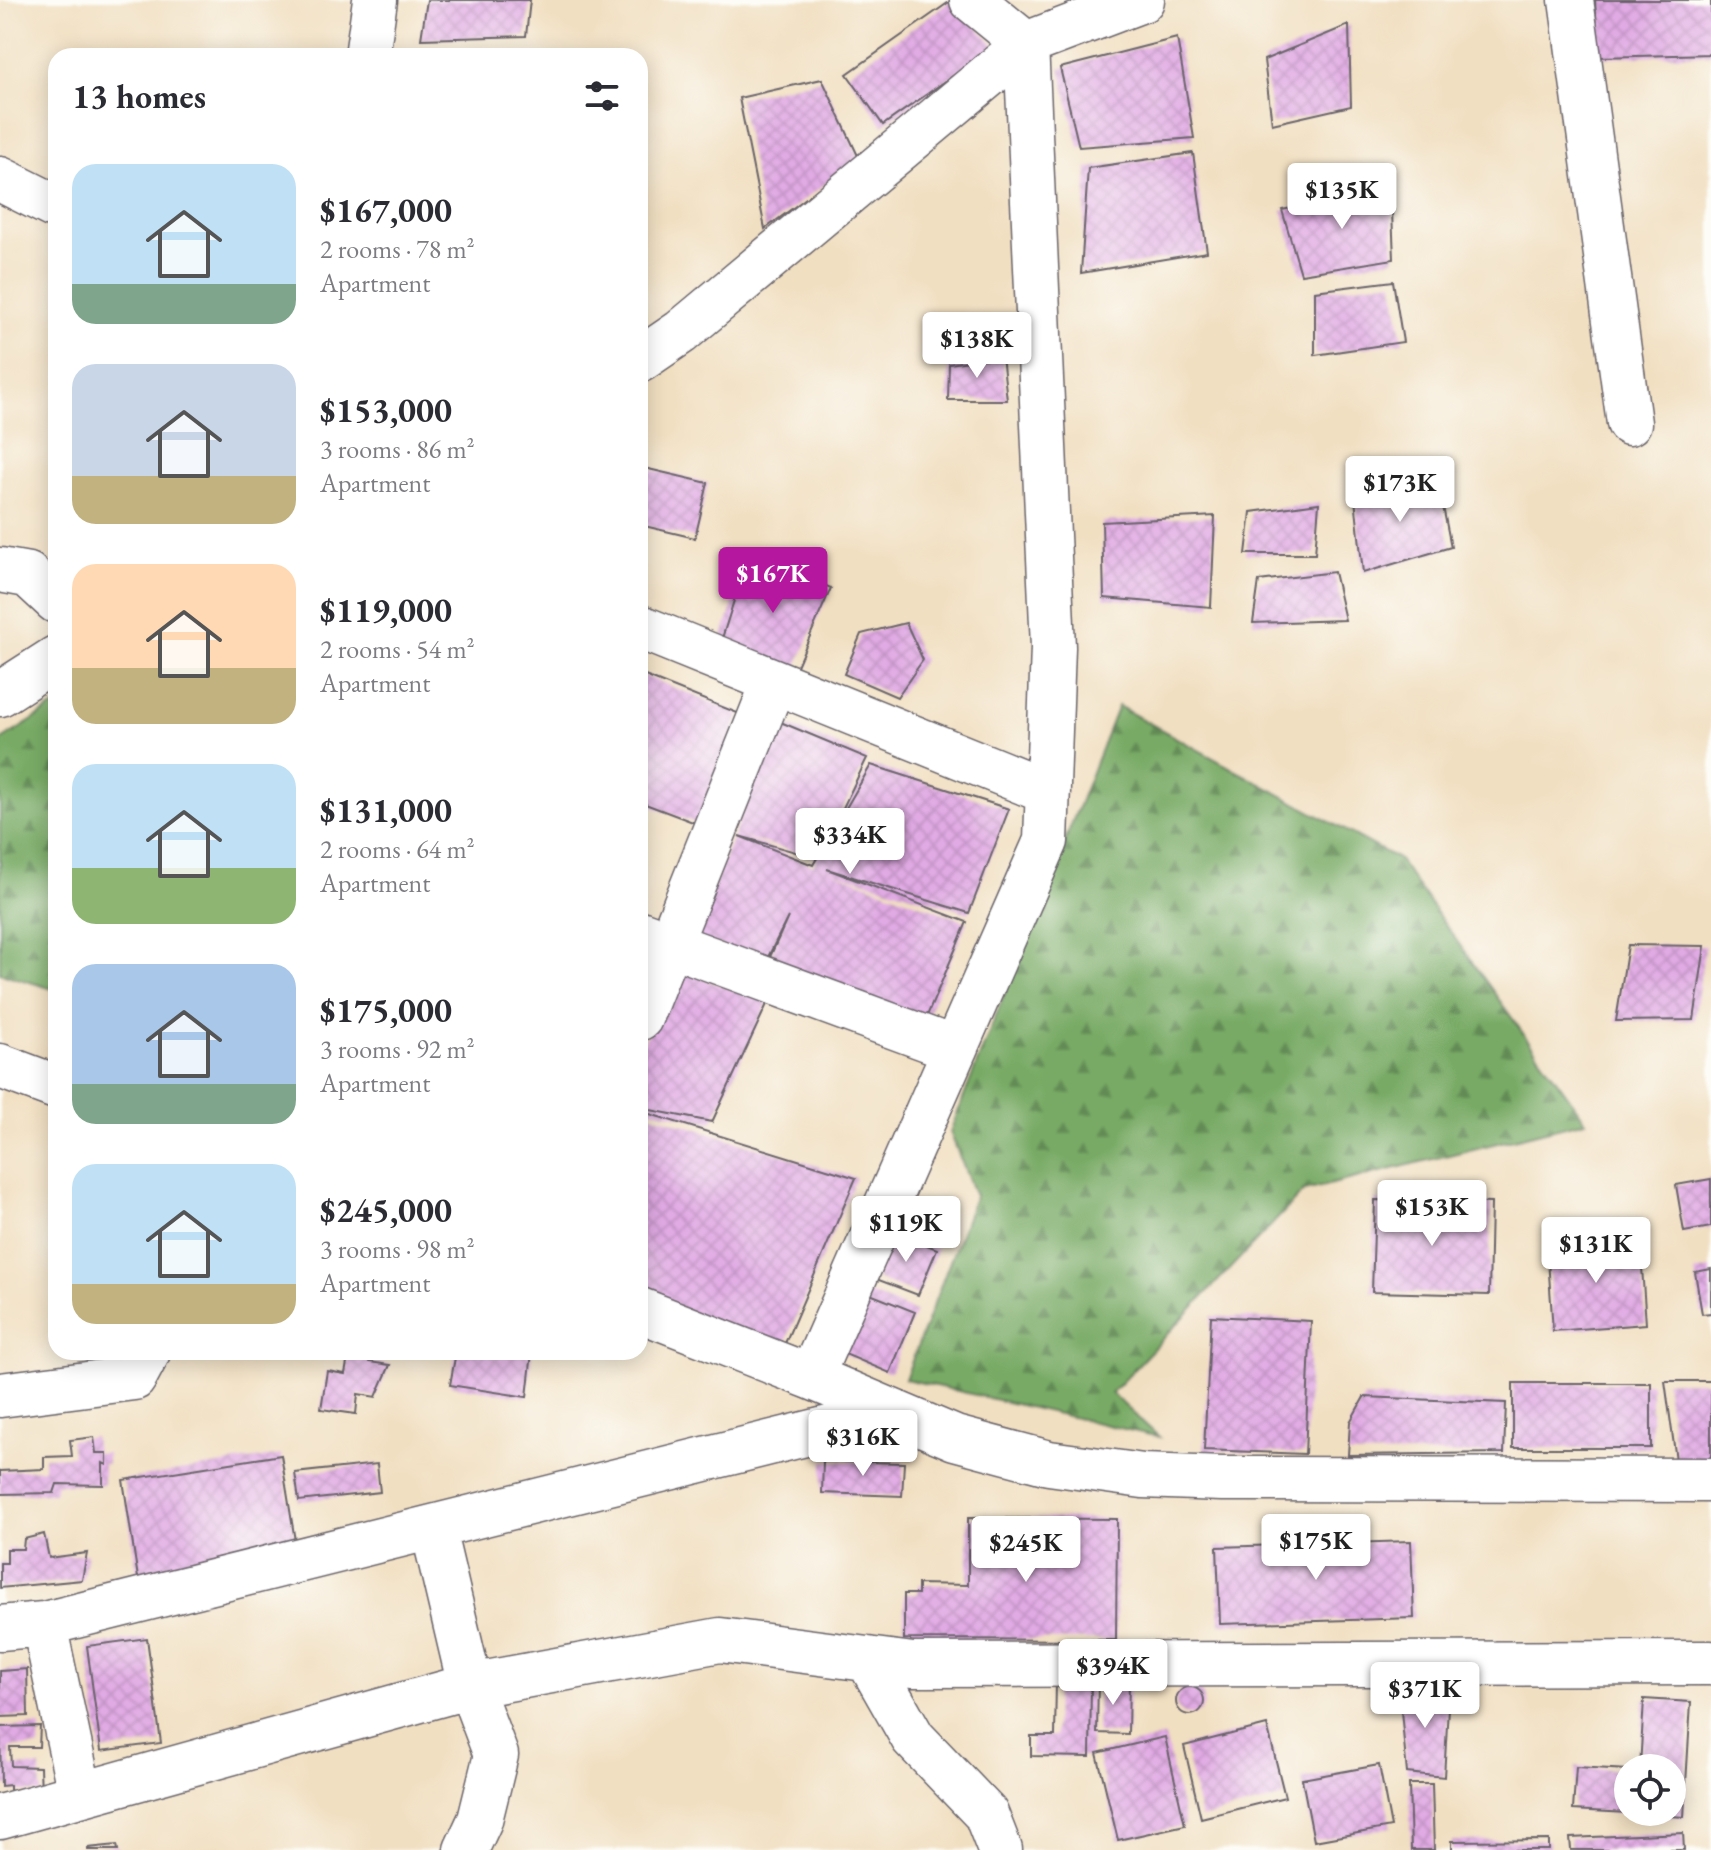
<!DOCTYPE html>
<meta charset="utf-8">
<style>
body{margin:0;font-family:"EB Garamond",serif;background:#f7f7f7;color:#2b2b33;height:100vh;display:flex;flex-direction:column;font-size:30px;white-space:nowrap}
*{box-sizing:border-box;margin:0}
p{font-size:26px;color:#7c7c81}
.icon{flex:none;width:44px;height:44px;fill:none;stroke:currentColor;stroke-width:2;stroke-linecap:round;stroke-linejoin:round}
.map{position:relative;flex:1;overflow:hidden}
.drawer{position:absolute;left:48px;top:48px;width:600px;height:1312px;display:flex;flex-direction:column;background:#fff;border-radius:24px;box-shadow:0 4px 20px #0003}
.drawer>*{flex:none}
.fabs{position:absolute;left:1614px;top:1754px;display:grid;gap:16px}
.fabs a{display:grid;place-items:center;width:72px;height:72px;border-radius:50%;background:#fff;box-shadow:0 4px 20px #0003;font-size:40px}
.price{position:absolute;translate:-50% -68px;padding:0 18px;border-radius:8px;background:#fff;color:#222;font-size:26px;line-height:52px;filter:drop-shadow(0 2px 4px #0008)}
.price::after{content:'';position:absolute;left:50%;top:48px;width:24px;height:18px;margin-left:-12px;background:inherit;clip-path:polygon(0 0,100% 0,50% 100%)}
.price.on{background:#b5179e;color:#fff}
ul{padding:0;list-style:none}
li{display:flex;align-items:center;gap:24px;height:200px;padding:0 24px}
li span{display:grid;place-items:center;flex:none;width:224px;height:160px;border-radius:24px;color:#555}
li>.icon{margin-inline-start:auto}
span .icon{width:96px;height:96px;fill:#fffc;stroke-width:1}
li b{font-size:34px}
h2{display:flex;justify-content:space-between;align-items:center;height:96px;padding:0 24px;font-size:34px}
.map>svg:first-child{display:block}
</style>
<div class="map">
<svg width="1711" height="1850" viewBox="0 0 1711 1850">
<defs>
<pattern id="forest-firs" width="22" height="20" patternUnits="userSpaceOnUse" patternTransform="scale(2)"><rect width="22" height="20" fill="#78aa65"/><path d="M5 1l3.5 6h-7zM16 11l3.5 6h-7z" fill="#628a54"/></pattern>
<pattern id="building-cross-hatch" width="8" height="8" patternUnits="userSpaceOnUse" patternTransform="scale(2)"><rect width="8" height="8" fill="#e1aae4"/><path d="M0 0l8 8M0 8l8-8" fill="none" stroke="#c192c4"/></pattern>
</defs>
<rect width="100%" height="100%" fill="#fdfcf7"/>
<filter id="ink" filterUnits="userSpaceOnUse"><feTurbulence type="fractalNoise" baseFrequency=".0125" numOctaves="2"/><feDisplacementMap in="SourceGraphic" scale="16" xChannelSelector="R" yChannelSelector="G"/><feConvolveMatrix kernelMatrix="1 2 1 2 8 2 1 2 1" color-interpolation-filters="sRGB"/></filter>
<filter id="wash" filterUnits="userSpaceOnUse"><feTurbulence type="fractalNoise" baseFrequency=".006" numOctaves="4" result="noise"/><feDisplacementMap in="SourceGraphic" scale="32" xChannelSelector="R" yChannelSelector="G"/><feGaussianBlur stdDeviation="1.8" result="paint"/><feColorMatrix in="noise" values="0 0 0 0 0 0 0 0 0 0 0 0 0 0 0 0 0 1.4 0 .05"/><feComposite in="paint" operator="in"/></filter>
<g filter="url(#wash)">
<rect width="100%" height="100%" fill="#f1dfc1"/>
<!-- forest -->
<path fill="url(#forest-firs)" stroke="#4d6650" stroke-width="2" d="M56,705V990L0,973V741Z
M1118,706L1398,859L1586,1121L1304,1191L1111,1393L1159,1437L905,1379L975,1196L950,1132Z"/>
<g id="blocks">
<!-- building -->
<path fill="url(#building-cross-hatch)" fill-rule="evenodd" d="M427,0H530L526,36L421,39Z
M952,0L995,46L883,125L847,74Z
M1595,0H1711V54L1599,57Z
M1349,25L1351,106L1272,124L1264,60Z
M1177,38L1194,138L1079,147L1060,68Z
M822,79L859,158L765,229L739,98Z
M1193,153L1207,252L1081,273L1088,168Z
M1391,187L1394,259L1301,274L1282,210Z
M1393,281L1403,342L1315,355V291Z
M1002,356L1007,400H948L949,364Z
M640,467L708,483L695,538L640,525Z
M1438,481L1451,547L1363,573L1354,490Z
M1319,503L1315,554H1246L1251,512Z
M1215,516L1211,607L1104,598L1102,522Z
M749,553L831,588L793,675L719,648Z
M1334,572L1345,620L1253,623L1259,581Z
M906,623L923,660L897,697L844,674L861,634Z
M640,674L740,714L698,824L640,802Z
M778,721L867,758L828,839L871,765L1009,809L969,913L827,869L967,922L921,1030L765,968L788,917L766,961L694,937ZM739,836L817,858L813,865Z
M1628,945L1705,946L1694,1020L1616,1021Z
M675,969L768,1002L712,1122L640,1108V1052Z
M640,1111L856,1178L780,1355L640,1301Z
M1711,1179V1227L1684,1232L1676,1185Z
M1375,1200L1491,1203L1489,1295L1372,1292Z
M895,1232L937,1249L918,1295L876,1279Z
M1640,1239L1646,1324L1553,1331L1547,1245Z
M1711,1269V1313L1702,1314L1695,1272Z
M865,1292L915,1312L890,1373L840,1352Z
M1211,1316L1311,1321L1305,1454L1204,1450Z
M349,1352H371L369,1362L390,1365L376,1397L358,1394L356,1414L321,1409L327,1371L345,1374Z
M456,1352H486V1355L532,1352L527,1397L450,1385Z
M1665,1381H1711V1458L1676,1460Z
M1513,1383H1651V1448H1513Z
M1364,1397L1506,1403L1504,1453L1348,1455L1350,1422Z
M94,1437L96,1453H107V1465L103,1463V1485L57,1484L54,1493L0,1494V1471L44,1469V1457L72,1456L70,1440Z
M281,1455L297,1553L138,1578L123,1480Z
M823,1461L904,1463L902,1496L822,1493Z
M377,1464L380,1492L299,1501L295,1473Z
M968,1518L1117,1519L1116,1640L904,1639V1594H918V1584L968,1585Z
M44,1534L49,1558L87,1553L82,1580L0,1588V1563H7V1549H23L24,1539Z
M1411,1541L1414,1618L1220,1624L1217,1547Z
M147,1638L161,1743L101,1751L87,1646Z
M27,1669L28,1716L0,1717V1671Z
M1098,1681H1129L1128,1734L1097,1733Z
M1056,1683L1091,1684L1090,1757L1031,1756V1736H1055Z
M1176 1701a14 14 0 1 1 28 0a14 14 0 1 1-28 0Z
M1399,1690H1449L1444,1777L1407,1773Z
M1644,1699L1691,1702L1684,1817L1643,1814L1644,1812H1672V1768H1640Z
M1267,1725L1285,1797L1201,1818L1184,1746Z
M40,1726L39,1747H10L11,1766L40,1767L41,1793L10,1791V1785L1,1786L0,1727Z
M1165,1737L1185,1825L1118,1840L1097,1753Z
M1379,1765L1391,1827L1314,1841L1302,1779Z
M1576,1767L1628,1770V1813L1573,1810Z
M1409,1784H1432L1434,1850H1411Z
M1683,1833L1684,1850H1571L1570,1838Z
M1549,1840V1850H1452V1841Z
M117,1845L118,1850H88V1848Z"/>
</g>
</g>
<g filter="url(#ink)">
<use href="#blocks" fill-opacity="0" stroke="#6a646a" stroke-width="2"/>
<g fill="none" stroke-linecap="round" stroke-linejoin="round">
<defs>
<path id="minor" d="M1571,0L1629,423
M367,56L375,0
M0,179L56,207
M640,360L681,332L1026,44L1142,0
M0,570L28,575L56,601
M640,627L1048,792
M0,694L56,658
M640,933L955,1049
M640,1018L774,682
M0,1066L56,1087
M640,1310L811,1377L955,1438L1049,1463L1143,1476L1222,1479L1711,1480
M811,1377L1046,841L1053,647L1026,44L972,0
M0,1395L134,1378L148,1352
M433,1529L470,1686L496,1755L480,1820L466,1850
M44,1624L80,1794
M0,1628L44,1624L893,1412
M868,1659L913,1738L986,1814L1000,1850
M0,1817L470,1686L720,1640L913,1665L1711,1663"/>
</defs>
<!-- minor casing -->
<use href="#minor" stroke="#6a646a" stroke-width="47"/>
<!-- minor -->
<use href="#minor" stroke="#fff" stroke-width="44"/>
</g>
</g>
</svg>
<div class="fabs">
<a><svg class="icon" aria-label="locate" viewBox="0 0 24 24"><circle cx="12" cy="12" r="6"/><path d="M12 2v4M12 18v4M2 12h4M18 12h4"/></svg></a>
</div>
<b class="price" style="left:1342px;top:231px">$135K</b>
<b class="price" style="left:977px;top:380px">$138K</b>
<b class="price" style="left:1400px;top:524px">$173K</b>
<b class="price on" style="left:773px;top:615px">$167K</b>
<b class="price" style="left:850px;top:876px">$334K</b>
<b class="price" style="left:1432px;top:1248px">$153K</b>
<b class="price" style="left:906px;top:1264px">$119K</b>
<b class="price" style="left:1596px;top:1285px">$131K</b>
<b class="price" style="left:863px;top:1478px">$316K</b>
<b class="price" style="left:1316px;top:1582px">$175K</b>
<b class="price" style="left:1026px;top:1584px">$245K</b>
<b class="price" style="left:1113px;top:1707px">$394K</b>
<b class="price" style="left:1425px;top:1730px">$371K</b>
<section class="drawer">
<h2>13 homes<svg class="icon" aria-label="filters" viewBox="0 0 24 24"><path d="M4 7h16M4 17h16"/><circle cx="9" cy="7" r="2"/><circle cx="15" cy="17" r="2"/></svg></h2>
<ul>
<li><span style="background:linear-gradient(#bfe0f5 75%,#7fa58c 0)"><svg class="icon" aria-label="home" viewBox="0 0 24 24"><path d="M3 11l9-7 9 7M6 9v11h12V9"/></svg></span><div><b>$167,000</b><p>2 rooms · 78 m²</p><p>Apartment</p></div></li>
<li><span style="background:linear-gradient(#c9d6e8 70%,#c2b280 0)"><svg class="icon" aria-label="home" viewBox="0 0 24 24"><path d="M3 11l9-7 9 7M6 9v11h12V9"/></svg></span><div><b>$153,000</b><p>3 rooms · 86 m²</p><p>Apartment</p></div></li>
<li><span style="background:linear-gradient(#ffd9b3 65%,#c2b280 0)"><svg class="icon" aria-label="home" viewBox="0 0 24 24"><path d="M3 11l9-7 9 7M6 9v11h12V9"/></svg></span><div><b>$119,000</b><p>2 rooms · 54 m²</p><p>Apartment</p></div></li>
<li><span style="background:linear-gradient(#bfe0f5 65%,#8fb573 0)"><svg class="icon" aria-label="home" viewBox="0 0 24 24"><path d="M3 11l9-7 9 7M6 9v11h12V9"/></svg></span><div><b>$131,000</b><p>2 rooms · 64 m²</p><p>Apartment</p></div></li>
<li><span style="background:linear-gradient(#a9c7e8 75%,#7fa58c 0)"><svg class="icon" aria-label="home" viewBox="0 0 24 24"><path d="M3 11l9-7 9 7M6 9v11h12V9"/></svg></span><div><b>$175,000</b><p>3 rooms · 92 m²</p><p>Apartment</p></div></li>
<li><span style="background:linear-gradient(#bfe0f5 75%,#c2b280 0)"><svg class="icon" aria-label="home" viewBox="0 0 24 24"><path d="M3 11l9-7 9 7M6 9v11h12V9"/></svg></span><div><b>$245,000</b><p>3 rooms · 98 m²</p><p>Apartment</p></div></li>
</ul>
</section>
</div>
